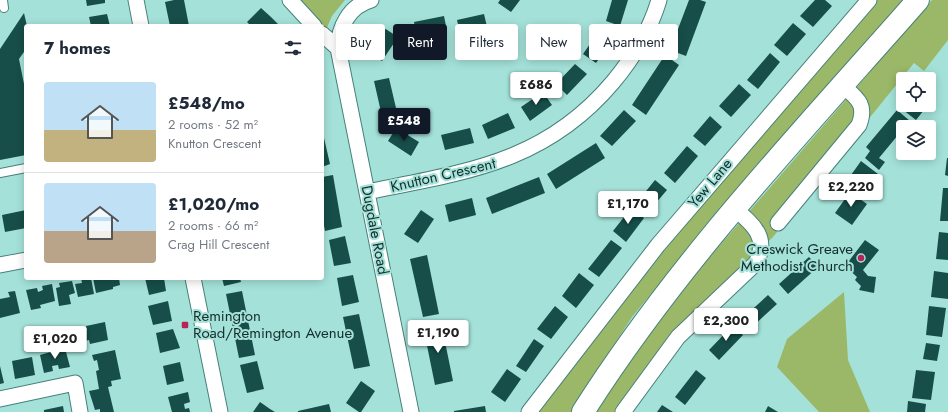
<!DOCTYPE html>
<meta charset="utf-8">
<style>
body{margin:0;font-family:Jost,sans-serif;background:#f2f2f3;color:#1f2937;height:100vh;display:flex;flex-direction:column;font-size:15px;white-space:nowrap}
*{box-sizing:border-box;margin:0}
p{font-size:13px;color:#747a83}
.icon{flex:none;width:22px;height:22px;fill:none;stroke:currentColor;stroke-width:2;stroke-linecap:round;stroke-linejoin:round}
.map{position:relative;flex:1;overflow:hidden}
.panel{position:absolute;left:24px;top:24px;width:300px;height:256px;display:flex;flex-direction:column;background:#fff;border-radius:4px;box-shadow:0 2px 10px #0003}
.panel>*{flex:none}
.guide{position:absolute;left:336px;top:24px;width:380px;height:36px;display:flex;gap:8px}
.buttons{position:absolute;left:896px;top:72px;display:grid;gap:8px}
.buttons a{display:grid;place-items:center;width:40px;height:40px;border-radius:4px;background:#fff;box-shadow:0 2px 10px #0003;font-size:20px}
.price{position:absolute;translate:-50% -34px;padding:0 9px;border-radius:4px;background:#fff;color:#222;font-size:13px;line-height:26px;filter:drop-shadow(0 1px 2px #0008)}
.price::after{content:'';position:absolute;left:50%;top:24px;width:12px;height:9px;margin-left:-6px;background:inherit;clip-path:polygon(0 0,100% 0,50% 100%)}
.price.active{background:#111827;color:#fff}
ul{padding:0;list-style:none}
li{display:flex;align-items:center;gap:12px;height:100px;padding:0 20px}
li+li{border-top:1px solid #e0e1e3}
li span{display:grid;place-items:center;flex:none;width:112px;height:80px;border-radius:4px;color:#555}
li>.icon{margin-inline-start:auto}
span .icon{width:48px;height:48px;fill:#fffc;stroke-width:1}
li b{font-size:17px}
h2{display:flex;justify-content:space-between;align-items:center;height:48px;padding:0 20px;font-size:17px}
.tag{padding:0 14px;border-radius:4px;background:#fff;box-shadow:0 2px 10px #0003;font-size:14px;line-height:36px}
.tag.active{background:#111827;color:#fff}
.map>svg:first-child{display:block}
</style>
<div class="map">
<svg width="948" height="412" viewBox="0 0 948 412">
<rect width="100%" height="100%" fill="#a4e2d9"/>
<!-- green -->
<path fill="#9bb868" d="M295,0H345L332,16L325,32L322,26H319Z
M875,0H903L740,186L632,317L571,412H537C645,270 759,135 875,0Z
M932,0H948V40L924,71L914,63L773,237L735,274L617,412H593L683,288Z
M844,292L848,360L870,412H819L777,367L787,339Z"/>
<!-- building -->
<path fill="#174e49" d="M86,0H105V3L87,6Z
M174,0H184L189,26H170L165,2Z
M500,0H520L511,12L498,3Z
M612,0H628L620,26L606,21Z
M689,0H700L706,2L686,56L670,50Z
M815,0H825L832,6L813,27L800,16Z
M261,8L271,17L280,26H251L247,22Z
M24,13L27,26L26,49L19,59L26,94V155L0,160V49Z
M107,14L110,26H91L89,17Z
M484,14L488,31L461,37L457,20Z
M444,16L447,31L417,37L414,22Z
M793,23L806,34L787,56L774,45Z
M384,28L398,37L382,61L369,53Z
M599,31L612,40L596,63L583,54Z
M770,53L780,62L758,89L747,80Z
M665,55L679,65L646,115L632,105Z
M575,64L587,74L567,95L556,84Z
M389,78L396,108L381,112L374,81Z
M739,84L751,95L731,117L719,106Z
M543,92L552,105L530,121L521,107Z
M903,101V105H928L916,120L898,106Z
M624,110L636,121L612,146L600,136Z
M897,110L910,121L903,127V129L879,158L885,162L879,170L865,158L870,151L866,147Z
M508,113L515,128L488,139L482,125Z
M710,116L722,127L705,146L693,136Z
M396,128L419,142L411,156L388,141Z
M470,128L474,143L445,150L441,135Z
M324,138L330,164L322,167V139Z
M596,143L605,158L556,189L547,174Z
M687,146L698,156L675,183L664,173Z
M947,158H948V176L945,175Z
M861,161L878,174L870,185L876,189L869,199L846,182Z
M333,175L342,227L325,231L322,215V177Z
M539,177L545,193L492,214L486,198Z
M655,180L667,190L649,211L638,201Z
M943,188H948V221H940Z
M850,192L867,204L852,225L835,213Z
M472,198L476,215L449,222L445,205Z
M631,208L644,218L626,242L613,231Z
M26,210V228L5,232L2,215Z
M421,210L434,219L418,243L404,234Z
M939,232L948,233V260L936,259Z
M345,236L351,263L334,266L329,240Z
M611,240L622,248L599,277L588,269Z
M865,240L879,250L863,270L868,276L876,277L874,293L859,290L861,286L855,280L857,277L845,266Z
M427,255L439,314L423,317L410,259Z
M809,257L818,267L788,294L779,284Z
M934,271L948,273V299L931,297Z
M579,273L594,285L576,308L562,296Z
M353,275L359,302L342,306L337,278Z
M81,278H91L94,294L78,297L75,284L82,283Z
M93,278H119L120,285L113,287V289L96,293Z
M145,278H164L166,291L149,295Z
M222,278H240L241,282L224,286Z
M72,281L75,293L69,295L71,304L59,306L56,288L60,287L59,283Z
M52,284L55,301L40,305L41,308L31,310L26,290L37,288L38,292L43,290L42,286Z
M15,291L20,313L0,318V299L10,297L8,292Z
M242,291L255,355L239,358L226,294Z
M768,295L777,304L753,326L745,316Z
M168,301L172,321L153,325L148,306Z
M555,306L568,317L551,339L537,329Z
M929,306L946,308L942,337L926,335Z
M359,314L370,366L354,369L343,317Z
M105,322L108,340L90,344L89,340L85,341L83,330H87L86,326Z
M441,322L453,381L435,385L423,326Z
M733,325L743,335L719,360L709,350Z
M173,329L180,348L160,353L156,333Z
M534,339L544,346L526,372L516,366Z
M926,343L940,345L937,361L923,359Z
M65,348L70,367L59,369L58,365L52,366L53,371L44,373L40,355Z
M115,350L121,379L111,381L112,386L108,387L114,412H100V409L95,410L89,391L99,389L96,371L99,370L97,360L94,361L92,355Z
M32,357L35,375L15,379L12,361Z
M257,361L264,389L247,393L240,365Z
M180,362L184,381L167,385L163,366Z
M0,366L4,383L0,384Z
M507,369L521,379L505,402L491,392Z
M696,370L706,378L685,405L675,397Z
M916,370L935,372L931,400L912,398Z
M361,381L375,391L361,412H359L346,403Z
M188,392L190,402L184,404L185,409L189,408L190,412H172L168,397Z
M908,401L926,404L925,412H907Z
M260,402L270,409L275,412H253Z
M329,404L331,412H298V411Z
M662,405L673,412H657Z
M63,406L64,412H44V410Z
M485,406L486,412H454V411Z
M768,406L778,412H765Z"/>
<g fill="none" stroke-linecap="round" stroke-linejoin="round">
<defs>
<path id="service" d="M3,0L4,8
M0,173L26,168"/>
<path id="minor" d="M136,0L141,26
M290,0L314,26
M371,0C349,6 339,27 338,48L411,412
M322,34L338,48
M367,192C465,172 545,163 613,82C633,58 650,30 659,0
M778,223L859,125C867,104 857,98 842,85
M0,265L26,260
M193,278L220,412
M0,399L75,383L80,412
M529,412L658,245L869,0
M623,412L678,337L756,263C769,238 754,225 735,209"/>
<path id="secondary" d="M583,412C678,262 801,133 918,0"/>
</defs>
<!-- service casing -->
<use href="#service" stroke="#46817a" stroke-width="10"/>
<!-- minor casing -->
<use href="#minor" stroke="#46817a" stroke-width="17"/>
<!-- secondary casing -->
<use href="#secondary" stroke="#46817a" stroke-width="24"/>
<!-- service -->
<use href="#service" stroke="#fff" stroke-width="8"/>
<!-- minor -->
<use href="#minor" stroke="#fff" stroke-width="15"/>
<!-- secondary -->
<use href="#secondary" stroke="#fff" stroke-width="22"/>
</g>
<!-- markers -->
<g fill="#b52658" stroke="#a4e2d9" stroke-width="1.5">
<circle cx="861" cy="258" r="4"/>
<rect x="181" y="321" width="8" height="8" rx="2"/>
</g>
<g text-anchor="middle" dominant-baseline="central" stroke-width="4" stroke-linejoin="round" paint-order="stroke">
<!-- street labels -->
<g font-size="15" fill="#142d2b" stroke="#a4e2d9">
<text transform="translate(443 175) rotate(-13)">Knutton Crescent</text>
<text transform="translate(710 183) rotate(-50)">Yew Lane</text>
<text transform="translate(375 230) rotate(79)">Dugdale Road</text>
</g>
<!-- poi labels -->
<g font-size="15" fill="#142d2b" stroke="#a4e2d9" text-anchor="end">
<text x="853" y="249">Creswick Greave<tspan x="853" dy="17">Methodist Church</tspan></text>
<text x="193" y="316" text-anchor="start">Remington<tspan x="193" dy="17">Road/Remington Avenue</tspan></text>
</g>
</g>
</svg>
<div class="buttons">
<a><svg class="icon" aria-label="locate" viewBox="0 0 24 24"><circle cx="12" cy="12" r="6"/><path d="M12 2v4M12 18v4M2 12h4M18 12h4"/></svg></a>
<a><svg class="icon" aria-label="layers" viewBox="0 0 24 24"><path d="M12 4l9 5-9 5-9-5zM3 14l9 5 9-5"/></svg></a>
</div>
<b class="price" style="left:536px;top:106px">£686</b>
<b class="price active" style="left:404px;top:142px">£548</b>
<b class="price" style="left:851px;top:208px">£2,220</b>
<b class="price" style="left:628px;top:225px">£1,170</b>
<b class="price" style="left:726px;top:342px">£2,300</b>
<b class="price" style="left:438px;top:354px">£1,190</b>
<b class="price" style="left:55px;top:360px">£1,020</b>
<div class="guide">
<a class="tag">Buy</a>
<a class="tag active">Rent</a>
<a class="tag">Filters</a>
<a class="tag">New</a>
<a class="tag">Apartment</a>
</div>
<section class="panel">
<h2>7 homes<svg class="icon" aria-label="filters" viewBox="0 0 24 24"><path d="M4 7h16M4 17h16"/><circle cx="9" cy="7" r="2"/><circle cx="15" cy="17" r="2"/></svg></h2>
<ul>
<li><span style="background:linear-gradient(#bfe0f5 60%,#c2b280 0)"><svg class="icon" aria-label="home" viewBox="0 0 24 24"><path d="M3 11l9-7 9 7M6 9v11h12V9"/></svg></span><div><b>£548/mo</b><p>2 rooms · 52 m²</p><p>Knutton Crescent</p></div></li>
<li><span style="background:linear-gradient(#bfe0f5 60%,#b9a48a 0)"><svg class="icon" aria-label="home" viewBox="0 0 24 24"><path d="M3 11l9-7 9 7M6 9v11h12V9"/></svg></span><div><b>£1,020/mo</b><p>2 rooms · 66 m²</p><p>Crag Hill Crescent</p></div></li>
</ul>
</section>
</div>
